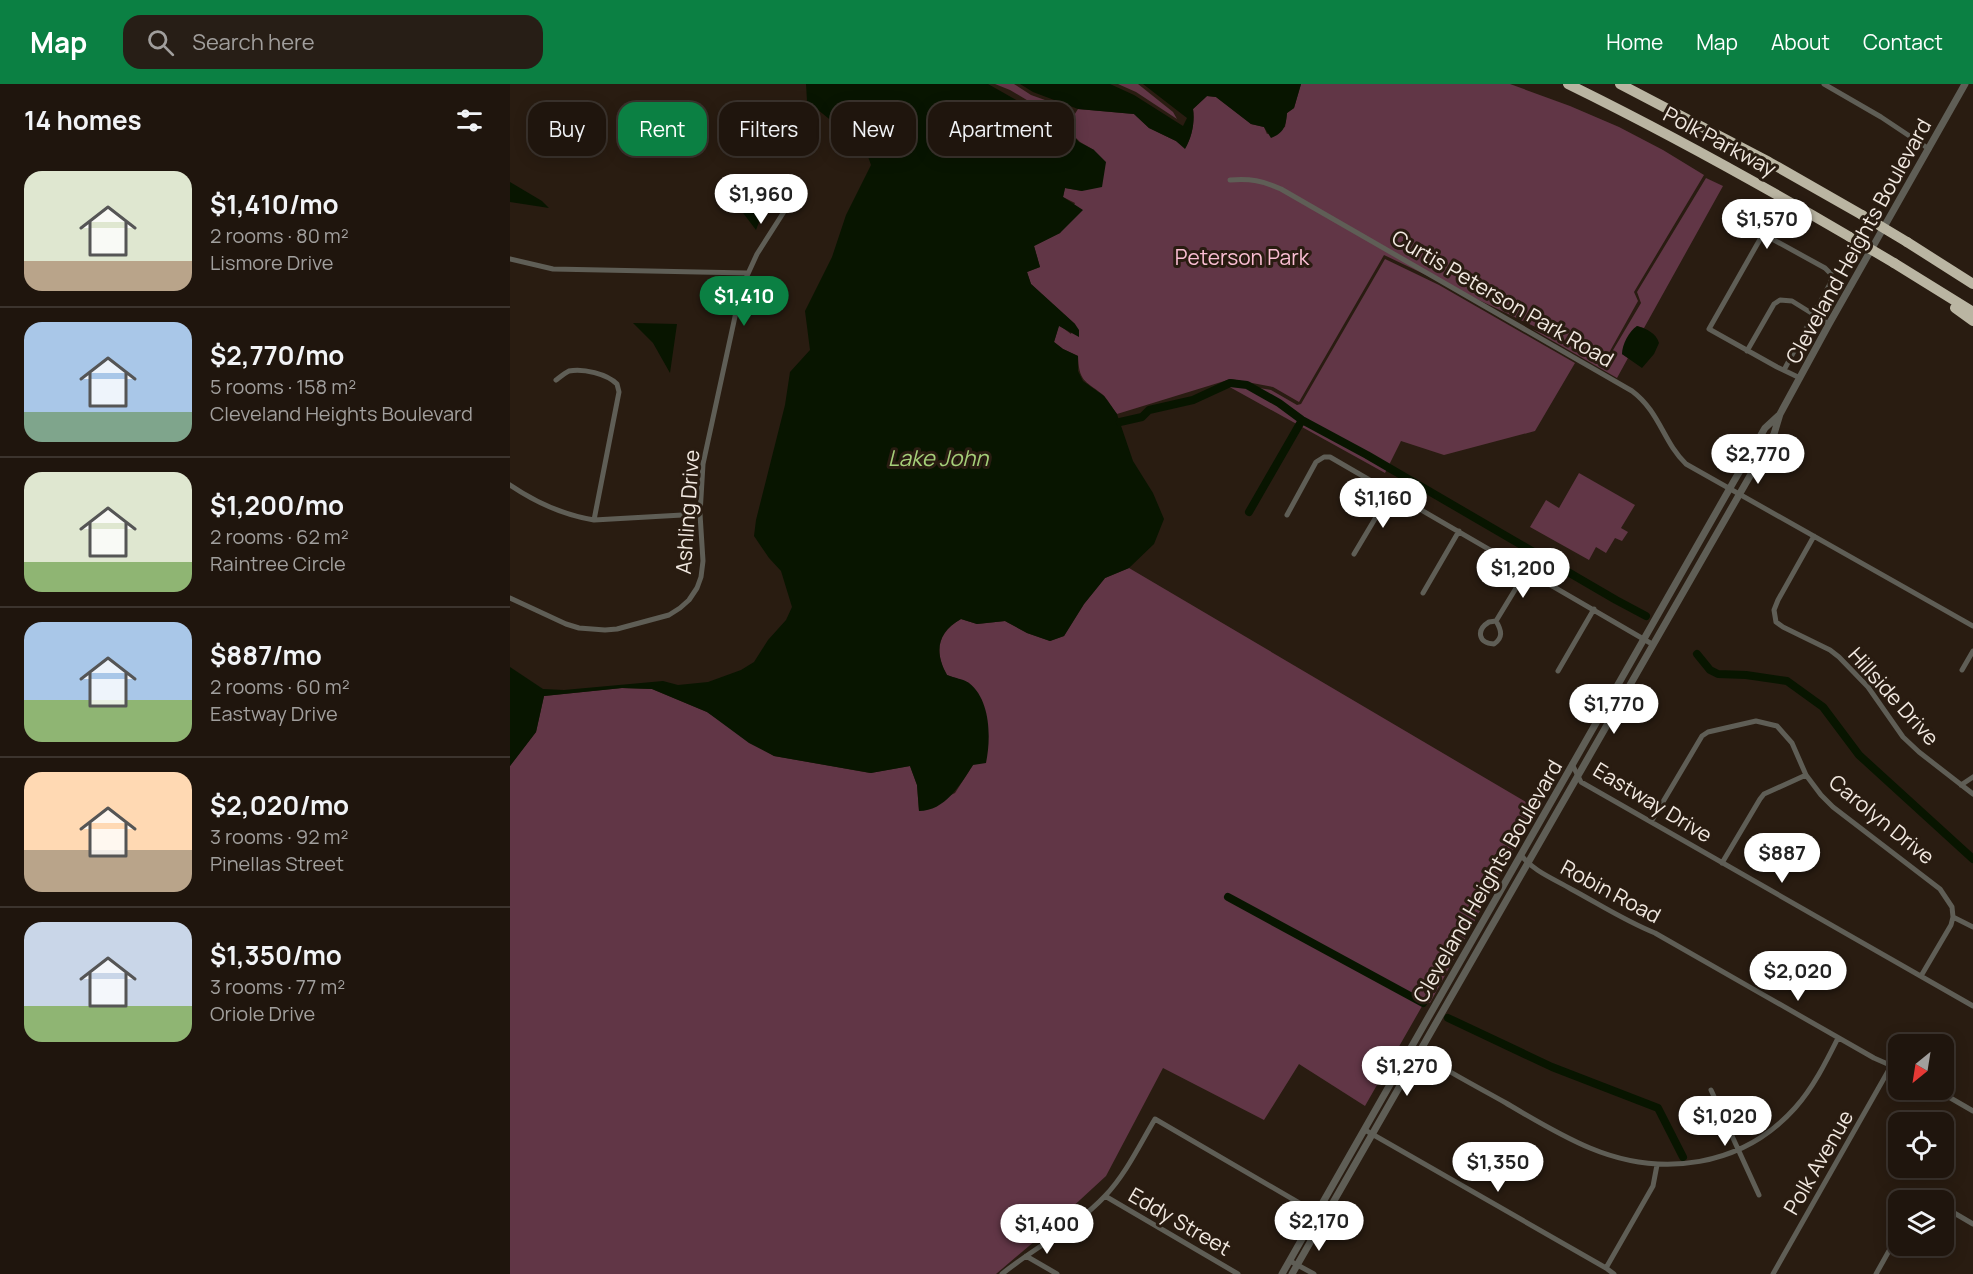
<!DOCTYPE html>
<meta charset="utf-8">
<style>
body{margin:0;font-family:Manrope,sans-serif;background:#271e16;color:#f1f3f6;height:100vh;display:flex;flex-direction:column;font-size:22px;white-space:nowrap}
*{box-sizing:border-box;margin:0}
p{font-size:20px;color:#a19f9d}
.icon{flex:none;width:33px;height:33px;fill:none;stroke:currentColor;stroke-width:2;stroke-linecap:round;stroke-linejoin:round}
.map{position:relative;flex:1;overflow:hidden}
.sheet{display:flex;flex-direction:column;background:#1f150d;width:510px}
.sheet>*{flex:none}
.top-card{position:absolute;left:18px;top:18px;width:570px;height:54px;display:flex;gap:12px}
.needle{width:39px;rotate:210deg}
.fabs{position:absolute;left:1378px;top:950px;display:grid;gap:12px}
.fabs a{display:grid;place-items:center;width:66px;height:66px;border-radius:12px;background:#1f150d;box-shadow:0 3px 15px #0003,0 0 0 2px #3c342e;font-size:30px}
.price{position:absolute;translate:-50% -51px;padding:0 14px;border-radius:21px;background:#fff;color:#222;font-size:20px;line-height:39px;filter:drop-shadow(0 2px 3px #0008)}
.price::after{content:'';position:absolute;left:50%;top:36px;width:18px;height:14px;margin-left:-9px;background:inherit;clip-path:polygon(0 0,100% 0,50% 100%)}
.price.selected{background:#0b8043;color:#fff}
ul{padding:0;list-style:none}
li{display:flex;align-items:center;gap:18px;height:150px;padding:0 24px}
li+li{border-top:2px solid #3c342e}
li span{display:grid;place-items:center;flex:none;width:168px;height:120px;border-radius:18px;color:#555}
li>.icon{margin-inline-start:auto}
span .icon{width:72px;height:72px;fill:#fffc;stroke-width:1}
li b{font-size:26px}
h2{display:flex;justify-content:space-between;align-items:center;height:72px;padding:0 24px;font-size:26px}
.chip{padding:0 21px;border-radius:18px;background:#1f150d;box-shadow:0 3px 15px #0003,0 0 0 2px #3c342e;font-size:21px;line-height:54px}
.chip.selected{background:#0b8043;color:#fff}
header{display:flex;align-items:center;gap:36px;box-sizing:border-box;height:84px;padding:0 30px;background:#0b8043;color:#fff}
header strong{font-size:28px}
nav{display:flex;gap:33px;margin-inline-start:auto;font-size:21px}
.search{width:420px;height:54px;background:#271e16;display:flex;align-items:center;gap:15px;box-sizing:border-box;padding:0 21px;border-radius:18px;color:#a19f9d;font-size:22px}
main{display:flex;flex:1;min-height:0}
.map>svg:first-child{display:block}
</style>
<header>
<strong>Map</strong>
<div class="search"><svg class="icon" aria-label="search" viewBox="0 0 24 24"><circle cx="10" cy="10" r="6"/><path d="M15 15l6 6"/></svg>Search here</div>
<nav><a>Home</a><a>Map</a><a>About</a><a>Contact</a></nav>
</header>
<main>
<section class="sheet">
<h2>14 homes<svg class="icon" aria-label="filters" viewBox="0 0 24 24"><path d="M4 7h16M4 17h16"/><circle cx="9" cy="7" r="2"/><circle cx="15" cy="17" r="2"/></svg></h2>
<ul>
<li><span style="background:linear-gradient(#dfe7d0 75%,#b9a48a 0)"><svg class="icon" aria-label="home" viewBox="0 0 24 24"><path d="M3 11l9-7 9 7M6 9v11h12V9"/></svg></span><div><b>$1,410/mo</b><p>2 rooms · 80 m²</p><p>Lismore Drive</p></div></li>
<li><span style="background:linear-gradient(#a9c7e8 75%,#7fa58c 0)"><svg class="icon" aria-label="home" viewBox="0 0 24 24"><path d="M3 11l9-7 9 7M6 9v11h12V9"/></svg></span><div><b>$2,770/mo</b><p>5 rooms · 158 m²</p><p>Cleveland Heights Boulevard</p></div></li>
<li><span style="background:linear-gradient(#dfe7d0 75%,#8fb573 0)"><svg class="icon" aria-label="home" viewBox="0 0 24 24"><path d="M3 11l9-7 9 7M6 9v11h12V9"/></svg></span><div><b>$1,200/mo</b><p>2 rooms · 62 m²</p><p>Raintree Circle</p></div></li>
<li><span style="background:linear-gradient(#a9c7e8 65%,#8fb573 0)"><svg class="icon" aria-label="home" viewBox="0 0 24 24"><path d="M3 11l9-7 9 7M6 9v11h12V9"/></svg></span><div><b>$887/mo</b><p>2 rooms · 60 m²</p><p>Eastway Drive</p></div></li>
<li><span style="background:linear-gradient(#ffd9b3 65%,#b9a48a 0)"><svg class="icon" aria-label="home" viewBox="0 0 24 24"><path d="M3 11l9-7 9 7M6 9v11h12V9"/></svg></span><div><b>$2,020/mo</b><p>3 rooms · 92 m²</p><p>Pinellas Street</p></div></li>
<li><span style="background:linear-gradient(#c9d6e8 70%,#8fb573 0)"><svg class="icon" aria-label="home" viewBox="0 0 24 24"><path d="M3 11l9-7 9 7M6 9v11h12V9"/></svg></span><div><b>$1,350/mo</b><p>3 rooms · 77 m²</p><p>Oriole Drive</p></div></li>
</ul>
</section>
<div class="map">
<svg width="1463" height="1190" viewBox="0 0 1463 1190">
<rect width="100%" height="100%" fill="#291c11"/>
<!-- green -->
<path fill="#613646" d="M485,0H504L521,11L563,26L555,39L500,6Z
M608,0H628L663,28L667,35L626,8Z
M791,0H1000L1060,22L1109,43L1153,66L1194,91L1124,208L1128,217L1095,276L874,171L789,318L763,303L721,295L607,330C602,324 598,315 592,310C574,296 569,297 568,272L553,265L544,258L549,241L561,250L565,240L521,200L517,188L530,183L524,162L550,149L565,119L553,113L555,104L572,107L584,66L570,58L556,44L568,25L624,30L639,44L666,57L675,64C682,54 685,37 683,25L697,12L706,13L741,40L754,43L757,50L775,43L777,29L784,24Z
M1196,94L1213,102L1134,244L1127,242L1112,270L1118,274L1107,294L1022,245L1096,278L1131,219L1127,208Z
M875,175L929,201L1065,279L1025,347L934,371L891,357L875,389L716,301L720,299L761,306L787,321L791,320Z
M1069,389L1125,421L1111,444L1118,448L1112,457L1105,454L1096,469L1086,463L1079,476L1020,443L1036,416L1049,424Z
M619,484L1026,724L920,919L915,917L855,1022L789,980L754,1036L653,984L596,1092L532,1151L486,1190H0V682L26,648L34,612L112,604L142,605L197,628L264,672L360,689L400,682L407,701L409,727L445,709L463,681L459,599L437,591C424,568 427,549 451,535L467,540L495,537L517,549L540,557L554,552L574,520L595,494Z"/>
<!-- water -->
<path fill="#081500" d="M296,0H478L556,44L569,58L584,66L596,78L592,103L572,107L555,104L553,113L573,126L550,149L524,162L530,183L517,188L521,200L565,240L569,246V253L549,242L544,258L553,265L568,272V287L573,297L594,312L607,330L623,377L643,409L654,435L644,460L619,484L595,494L574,520L554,552L540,557L517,549L495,537L467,540L451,535C427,548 424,568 437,591C444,594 454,595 459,599C481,616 481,655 476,679L463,681C450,701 435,727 409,727L407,701L400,682L361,689L264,672L239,659L197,628L142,605L112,604L34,612L26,648L0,682V583L33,605L54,606L153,597L168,601L198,598L231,586L244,578L258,556L276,536L282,523L271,487L259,474L244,452L246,436L275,321L280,288L300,266L295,227L322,173L336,131L361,81L355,64L297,17Z
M510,0H600L624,11L673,42L677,34L633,0H791L784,24L777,29C776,42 774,49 761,54L754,43L741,40L706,13L697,12L683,25C685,38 682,53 675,65L666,57L639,44L624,30L568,25L523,8Z
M237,94L255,122L246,146L218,109Z
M0,98L32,117L39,124L0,118Z
M123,239L167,240L160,289L143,259Z
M1127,242C1137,245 1146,249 1149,259L1144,270L1132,284L1112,270C1112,261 1119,247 1127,242Z"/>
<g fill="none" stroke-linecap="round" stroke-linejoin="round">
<!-- canal -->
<path stroke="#081500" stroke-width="8" d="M610,338L632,333L639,326L683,316L720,299L737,301L769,319L792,336L857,371L1106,516L1136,532
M739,428L792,336
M1187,570L1200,586L1208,590L1236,591L1277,597L1313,623L1349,671L1463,775
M718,813L913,919
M938,934L1042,983L1148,1024L1173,1073"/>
<!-- minor -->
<path stroke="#5f5e56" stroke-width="5" d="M1314,0L1371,33L1419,65
M720,96C740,94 753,97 771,105L1122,307C1150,328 1153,358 1176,380L1463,542
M0,175L43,185L237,189
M1237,267L1264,220L1270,216L1282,217L1319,240
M1274,286L1321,198V190L1315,184L1253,150L1199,245L1267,283L1290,294
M46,296C50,293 55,289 59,287C73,284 97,290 107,300L109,308L84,436
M0,401C25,418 54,431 84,436L190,430
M777,431L806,378L814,373H820L1142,560
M1304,452L1268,516L1264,526L1266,538L1273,543L1320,566L1329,573L1358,603L1393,653L1409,668L1463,710
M844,470L881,408
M913,509L949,447
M0,514L56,540L69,544L95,546L107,545L159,531L170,524L179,516L187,504L191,493L193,477L190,430L193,380L231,205L247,170L277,123L279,114L274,104L263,93
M986,537C992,547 993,554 984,560C968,559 966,546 979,538L986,537L1017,486
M1452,586L1463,567
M1048,587L1084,525
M1062,680L1071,698L1463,922
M1451,701L1463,693
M1141,738L1192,652L1198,648L1246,637L1267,642L1282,659L1296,691L1311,711L1323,723L1430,805L1442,823L1443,833L1463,843
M1011,771C1023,787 1044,795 1061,805C1089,820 1115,837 1145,849L1364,974L1389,985
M1212,779L1250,715L1254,710L1296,691
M1411,892L1441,841L1443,833
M901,964C931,984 964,1001 996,1019C1023,1035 1051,1052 1080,1064C1152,1094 1232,1083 1285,1024C1303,1004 1316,978 1328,954
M1425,1005L1463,1027
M1201,1006L1249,1111
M855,1046L1096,1184L1104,1190
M595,1112L728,1190
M1434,1123L1463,1140
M516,1172L547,1190
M780,1177L804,1190
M1096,1184L1143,1102L1147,1081
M492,1190C525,1163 566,1143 595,1112C616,1090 630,1060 645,1035L815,1134
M1263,1190L1381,982
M1366,1190L1389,1149"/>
<!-- tertiary -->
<path stroke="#5f5e56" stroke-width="7" d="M772,1190L1224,397L1255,344L1268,332
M782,1190L1264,350L1270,330L1319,240L1455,0"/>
<!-- motorway -->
<path stroke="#bab5a2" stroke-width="10" d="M1058,0C1154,47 1248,99 1340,153
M1110,0L1259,78L1352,131
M1397,158L1463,200
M1384,179L1463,228
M1445,224L1463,237"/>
<!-- motorway-bridge -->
<path stroke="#bab5a2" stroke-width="10" d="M1352,131L1397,158
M1340,153L1384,179"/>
</g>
<g text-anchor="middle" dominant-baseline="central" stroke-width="6" stroke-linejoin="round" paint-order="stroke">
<!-- street labels -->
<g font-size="21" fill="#f1e8e0" stroke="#291c11">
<text transform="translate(1210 57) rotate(28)">Polk Parkway</text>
<text transform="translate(1348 157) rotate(-61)">Cleveland Heights Boulevard</text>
<text transform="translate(993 214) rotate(30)">Curtis Peterson Park Road</text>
<text transform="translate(177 428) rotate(-86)">Ashling Drive</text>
<text transform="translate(1384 612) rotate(48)">Hillside Drive</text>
<text transform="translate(1143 718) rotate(31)">Eastway Drive</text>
<text transform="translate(1372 735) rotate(39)">Carolyn Drive</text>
<text transform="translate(977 797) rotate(-60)">Cleveland Heights Boulevard</text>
<text transform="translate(1101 807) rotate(28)">Robin Road</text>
<text transform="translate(1308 1078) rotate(-60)">Polk Avenue</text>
<text transform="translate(670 1137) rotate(30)">Eddy Street</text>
</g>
<!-- park labels -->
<g font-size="21" fill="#fabed3" stroke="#291c11">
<text x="732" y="173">Peterson Park</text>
</g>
<!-- water labels -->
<g font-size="22" font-style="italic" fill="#a5cf79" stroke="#291c11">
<text x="428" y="374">Lake John</text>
</g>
</g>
</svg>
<div class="fabs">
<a><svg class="needle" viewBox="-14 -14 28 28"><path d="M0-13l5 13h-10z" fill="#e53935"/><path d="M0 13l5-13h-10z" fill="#a19f9d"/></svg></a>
<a><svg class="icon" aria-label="locate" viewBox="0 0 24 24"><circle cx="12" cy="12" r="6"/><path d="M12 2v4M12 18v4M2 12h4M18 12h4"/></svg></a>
<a><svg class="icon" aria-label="layers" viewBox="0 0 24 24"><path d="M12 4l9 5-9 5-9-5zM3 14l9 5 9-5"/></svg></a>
</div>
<b class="price" style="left:251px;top:141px">$1,960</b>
<b class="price" style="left:1257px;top:166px">$1,570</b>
<b class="price selected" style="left:234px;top:243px">$1,410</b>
<b class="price" style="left:1248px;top:401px">$2,770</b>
<b class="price" style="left:873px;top:445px">$1,160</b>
<b class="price" style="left:1013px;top:515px">$1,200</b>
<b class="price" style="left:1104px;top:651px">$1,770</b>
<b class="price" style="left:1272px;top:800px">$887</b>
<b class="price" style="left:1288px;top:918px">$2,020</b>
<b class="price" style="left:897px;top:1013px">$1,270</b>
<b class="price" style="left:1215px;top:1063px">$1,020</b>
<b class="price" style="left:988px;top:1109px">$1,350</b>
<b class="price" style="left:809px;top:1168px">$2,170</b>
<b class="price" style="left:537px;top:1171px">$1,400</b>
<div class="top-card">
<a class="chip">Buy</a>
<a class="chip selected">Rent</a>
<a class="chip">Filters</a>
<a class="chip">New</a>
<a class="chip">Apartment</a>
</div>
</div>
</main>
